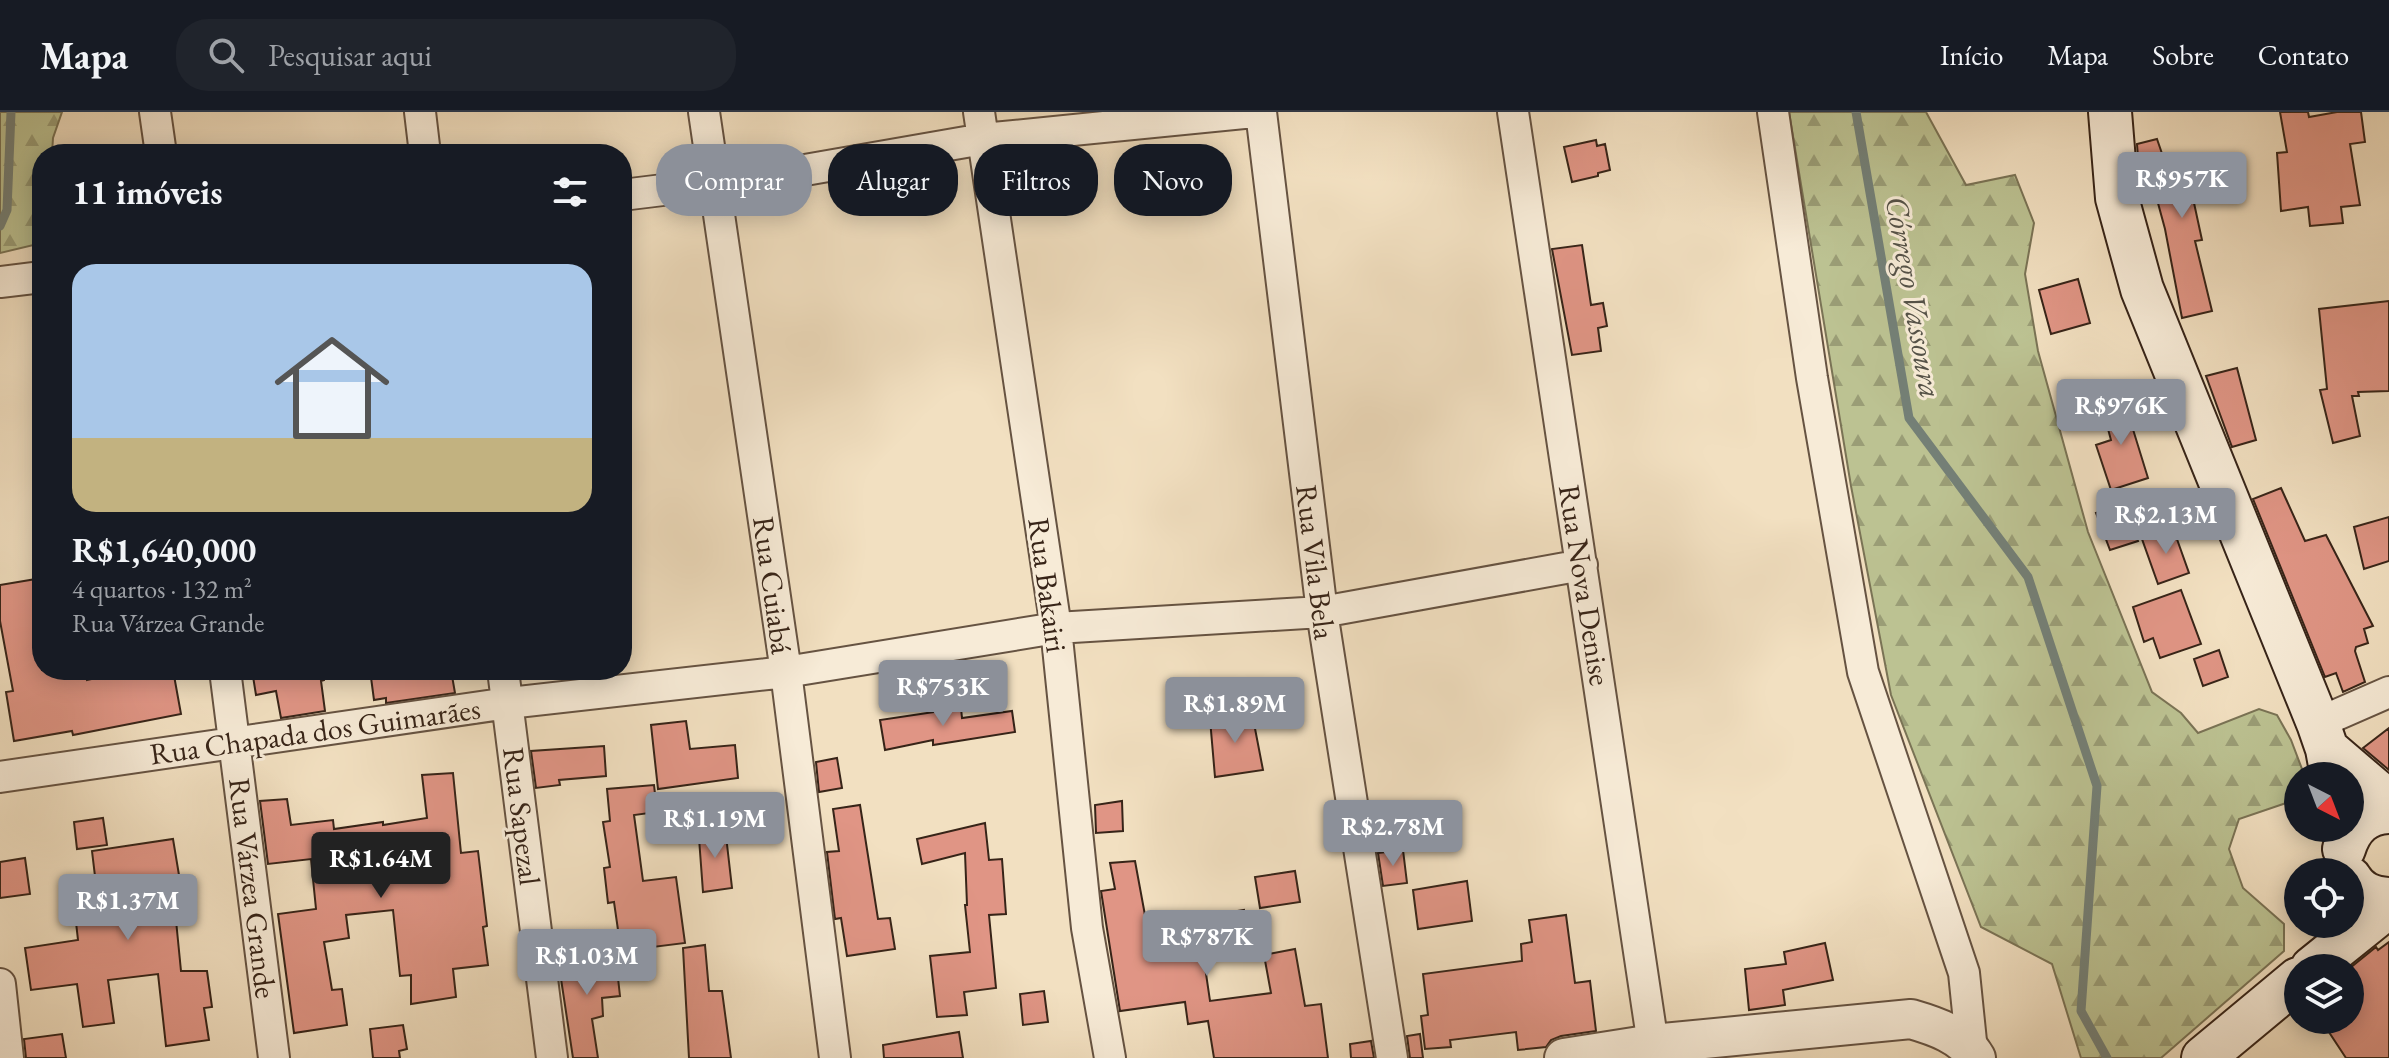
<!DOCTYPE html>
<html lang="pt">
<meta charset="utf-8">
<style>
body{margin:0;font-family:"EB Garamond",serif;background:#20242c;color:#f1f3f6;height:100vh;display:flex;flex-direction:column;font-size:30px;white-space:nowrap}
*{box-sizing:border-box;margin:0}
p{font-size:26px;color:#9ea1a6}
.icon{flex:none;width:44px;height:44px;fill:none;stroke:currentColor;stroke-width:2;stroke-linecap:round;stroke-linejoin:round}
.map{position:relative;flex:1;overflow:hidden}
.details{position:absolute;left:32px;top:32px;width:600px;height:536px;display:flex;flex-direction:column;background:#171b24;border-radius:32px;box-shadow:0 4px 20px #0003}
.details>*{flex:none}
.banner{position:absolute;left:656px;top:32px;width:760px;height:72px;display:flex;gap:16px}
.needle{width:52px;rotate:138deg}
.fabs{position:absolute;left:2284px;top:650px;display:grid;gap:16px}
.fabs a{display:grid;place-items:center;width:80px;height:80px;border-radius:50%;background:#171b24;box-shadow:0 4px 20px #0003;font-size:40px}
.price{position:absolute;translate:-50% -68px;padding:0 18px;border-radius:8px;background:#8c9099;color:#fff;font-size:26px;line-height:52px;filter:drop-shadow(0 2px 4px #0008)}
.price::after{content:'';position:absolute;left:50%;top:48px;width:24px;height:18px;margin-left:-12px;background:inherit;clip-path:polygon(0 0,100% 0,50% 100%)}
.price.selected{background:#222;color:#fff}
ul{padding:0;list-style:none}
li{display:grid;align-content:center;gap:16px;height:424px;padding:0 40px}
li span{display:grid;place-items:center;height:248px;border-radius:24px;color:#555}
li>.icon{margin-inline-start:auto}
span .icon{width:144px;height:144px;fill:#fffc;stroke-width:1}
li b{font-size:34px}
h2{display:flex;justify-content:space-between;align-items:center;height:96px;padding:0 40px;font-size:34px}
.chip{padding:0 28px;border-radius:32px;background:#171b24;box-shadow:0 4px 20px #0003;font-size:28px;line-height:72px}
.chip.selected{background:#8c9099;color:#fff}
header{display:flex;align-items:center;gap:48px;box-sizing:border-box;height:112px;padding:0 40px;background:#171b24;border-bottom:2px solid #363941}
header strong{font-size:38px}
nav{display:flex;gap:44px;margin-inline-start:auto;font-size:28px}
.search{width:560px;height:72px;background:#20242c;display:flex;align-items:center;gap:20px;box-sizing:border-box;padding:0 28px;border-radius:32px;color:#9ea1a6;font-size:30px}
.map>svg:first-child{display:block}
</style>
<header>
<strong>Mapa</strong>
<div class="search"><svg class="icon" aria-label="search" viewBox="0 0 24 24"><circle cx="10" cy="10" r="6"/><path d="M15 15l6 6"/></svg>Pesquisar aqui</div>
<nav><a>Início</a><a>Mapa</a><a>Sobre</a><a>Contato</a></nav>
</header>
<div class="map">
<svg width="2389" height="946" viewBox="0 0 2389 946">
<defs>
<pattern id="forest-firs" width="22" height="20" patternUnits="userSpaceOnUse" patternTransform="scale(2)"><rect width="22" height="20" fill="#bcc292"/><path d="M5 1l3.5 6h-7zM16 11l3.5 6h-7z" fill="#9a9d76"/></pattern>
</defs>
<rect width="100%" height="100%" fill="#f2e0c1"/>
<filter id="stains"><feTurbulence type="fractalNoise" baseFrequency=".0025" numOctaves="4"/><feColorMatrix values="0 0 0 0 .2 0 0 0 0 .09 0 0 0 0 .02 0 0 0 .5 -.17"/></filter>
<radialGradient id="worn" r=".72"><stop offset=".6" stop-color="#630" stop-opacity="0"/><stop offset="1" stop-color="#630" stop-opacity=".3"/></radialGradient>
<!-- forest -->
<path fill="url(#forest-firs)" stroke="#7a7355" stroke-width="2" d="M0,0H62L53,26L52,42H42V131L0,141Z
M1789,0H1926L1966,73L2015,63L2034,111L2025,162L2038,239L2088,420L2152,580L2181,601L2198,621L2259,597L2277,603L2291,628L2302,657L2298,664L2295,688L2239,707L2229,737L2243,776L2284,812V839L2161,946H2081L2052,852L1981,815L1891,583L1851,374Z"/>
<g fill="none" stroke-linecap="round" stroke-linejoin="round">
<!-- stream -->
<path stroke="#748077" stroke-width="9" d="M1856,0L1909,306L2028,465L2097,674L2081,899L2107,946
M0,114L7,98L11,0"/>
</g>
<!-- building -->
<path fill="#e09585" stroke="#372418" stroke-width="2" d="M2280,0H2308L2309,5L2337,0H2361L2365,30L2350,32L2360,93L2341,95L2343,111L2310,114L2308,95L2281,99L2277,41L2287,40Z
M2157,27L2170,65L2159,67L2223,53L2229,83L2194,91L2202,128L2195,129L2212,199L2182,206L2165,117L2152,69L2140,72L2137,32Z
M1596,28L1597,34L1605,32L1610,58L1598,61V64L1572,70L1564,35Z
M1582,133L1591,193L1603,191L1607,214L1598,216L1601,239L1572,243L1552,137Z
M2078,167L2090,211L2051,222L2039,178Z
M2389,189V279L2358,280L2359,284H2352L2360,324L2333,331L2320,278L2327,277L2319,197Z
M2237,256L2256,328L2232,335L2206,264Z
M2123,285L2148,366L2111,378L2096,333L2111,328L2101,291Z
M2281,376L2305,429L2326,423L2373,514L2364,517L2368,531L2356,535L2355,539L2365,570L2343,580L2336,561L2325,565L2253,387Z
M2125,392L2138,429L2110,438L2096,401Z
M2389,405V449L2364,457L2354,415Z
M2173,416L2189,461L2158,472L2142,427Z
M42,466V558H86L87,568L123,560L124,566L173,558L181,602L73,623L72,619L14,629L6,580L13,579L0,509V473Z
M2181,478L2201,532L2160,546L2153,526L2144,530L2133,495Z
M2219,538L2228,565L2203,574L2194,547Z
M252,558H323L324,568L321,569L325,599L281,606L276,579L256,583Z
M370,558H451L455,581L386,591V586L374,588Z
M961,596L962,606L1012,599L1015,620L933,633V628L885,638L880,608Z
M1252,601L1263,658L1215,665L1210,607Z
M686,609L690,637L735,633L738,666L658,677L651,613Z
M2389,616V658L2363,636Z
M604,634L606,664L559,668L560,673L536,676L531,639Z
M837,646L842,676L819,680L816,650Z
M453,661L461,741L478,739L487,814L483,815L488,853L453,857L456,885L411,892V863L400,864L393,798L346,803L349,826L324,830L332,878L342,877L347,913L294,921L278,802L316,797L311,747L268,752L260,689L287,687L291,713L333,708L334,717L383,710V713L427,706L422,663Z
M654,673L657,700L634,703L643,769L676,765L685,831L621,839L614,790L608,791L604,756L610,755L603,710L610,709L607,677Z
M1122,689L1123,719L1096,721L1095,693Z
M860,693L878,807L890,806L895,837L847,844L841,806L835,807L827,740L839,739L833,697Z
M1410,693L1416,727L1380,734L1374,700Z
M103,706L107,733L77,737L74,710Z
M985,711L989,748L1002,747L1006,802L989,803L996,876L964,880L967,903L937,905L930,844L970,840L965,793H967L965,741L922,752L917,727Z
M725,715L732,776L703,780L699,726L703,725V717Z
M173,727L183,787L174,788L181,859H207L212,895L204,896L209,928L166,934L158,862L108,868L114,911L83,915L77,872L31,878L25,836L78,828L73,784L97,781L92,739Z
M1403,738L1407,771L1383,774L1378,741Z
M25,746L30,782L0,786V750Z
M1135,749L1147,814L1244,798L1251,832L1204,848L1210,889L1271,881L1264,843L1295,837L1305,894L1321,892L1328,946H1214L1208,909L1188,912L1185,890L1120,899L1101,779L1115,777L1110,751Z
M1295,759L1300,790L1260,796L1255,765Z
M1467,769L1472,809L1418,817L1413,778Z
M1566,803L1575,871L1590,869L1596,919L1561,924L1551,928L1546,935L1518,938L1516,920L1450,928L1451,935L1425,937L1421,904L1428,903L1423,862L1522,849L1521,832L1532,830L1529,808Z
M2389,830V946H2346L2321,908H2350V856L2376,835L2378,838Z
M1825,831L1833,868L1783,878L1785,893L1749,898L1745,857L1786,852L1784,840Z
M705,833L709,879H722L731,946H689L683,836Z
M615,839L620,884L602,886L603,904L592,907L598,946H573L558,847Z
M1044,879L1048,910L1023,913L1020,882Z
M403,913L407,937L399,939L400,946H373L370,917Z
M959,920L963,946H884L883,933Z
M62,922L66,946H26L24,927Z
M1420,922L1423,946H1410L1407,924Z
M1371,929L1374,946H1351L1350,932Z"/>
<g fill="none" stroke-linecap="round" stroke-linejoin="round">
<defs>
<path id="minor" d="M155,0L161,42
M420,0L425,42
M704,0L786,560L835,946
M979,0L1056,516L1087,816L1110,946
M1261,0L1322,500L1392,946
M1513,0L1655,946
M1773,0L1812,266L1863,560L1964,861L1972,939
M622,83L753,67L983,27L1254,0
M0,170L42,165
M225,558L274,946
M503,558L552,946
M2318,611L2389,580
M0,665L508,591L786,560L1056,516L1322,500L1582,453
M0,872L8,946"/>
<path id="tertiary" d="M1564,946L1653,932L1911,907C1935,914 1963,923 1976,946"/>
<path id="secondary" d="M2110,0L2117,86L2142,177L2318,611L2327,637L2332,664
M2327,637L2389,690
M2344,737C2351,714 2365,701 2389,700
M2350,766C2359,781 2372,786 2389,787
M2312,856L2389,794
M2203,946L2298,867"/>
</defs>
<!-- minor casing -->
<use href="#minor" stroke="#665342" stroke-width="34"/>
<!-- tertiary casing -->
<use href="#tertiary" stroke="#665342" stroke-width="42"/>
<!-- secondary casing -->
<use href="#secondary" stroke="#372418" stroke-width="46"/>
<!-- minor -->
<use href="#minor" stroke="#f7ebd7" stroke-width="30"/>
<!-- tertiary -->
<use href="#tertiary" stroke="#f7ebd7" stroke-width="38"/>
<!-- secondary -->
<use href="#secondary" stroke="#f7ebd7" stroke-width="42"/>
</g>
<g text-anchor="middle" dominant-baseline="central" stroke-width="6" stroke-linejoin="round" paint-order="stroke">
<!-- street labels -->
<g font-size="30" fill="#372418" stroke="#f7ebd7">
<text transform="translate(1316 450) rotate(83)">Rua Vila Bela</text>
<text transform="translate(773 473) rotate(82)">Rua Cuiabá</text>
<text transform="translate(1048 473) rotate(82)">Rua Bakairi</text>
<text transform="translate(1585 473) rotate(81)">Rua Nova Denise</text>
<text transform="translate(315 619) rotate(-8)">Rua Chapada dos Guimarães</text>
<text transform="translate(522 704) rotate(83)">Rua Sapezal</text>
<text transform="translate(253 776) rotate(83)">Rua Várzea Grande</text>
</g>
<!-- water labels -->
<g font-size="32" font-style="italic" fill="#555248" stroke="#f7ebd7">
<text transform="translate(1914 185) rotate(80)">Córrego Vassoura</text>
</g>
</g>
<rect width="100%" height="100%" filter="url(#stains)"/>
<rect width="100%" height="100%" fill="url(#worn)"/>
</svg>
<div class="fabs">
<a><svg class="needle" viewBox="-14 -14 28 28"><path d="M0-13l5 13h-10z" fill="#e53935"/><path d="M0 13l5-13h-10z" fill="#9ea1a6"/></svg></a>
<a><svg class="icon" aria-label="locate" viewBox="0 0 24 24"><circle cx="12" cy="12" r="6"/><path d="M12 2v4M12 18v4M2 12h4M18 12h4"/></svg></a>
<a><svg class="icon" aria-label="layers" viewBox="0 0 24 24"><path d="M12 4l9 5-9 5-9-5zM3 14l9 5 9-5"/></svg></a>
</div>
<b class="price" style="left:2182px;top:108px">R$957K</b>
<b class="price" style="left:2121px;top:335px">R$976K</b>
<b class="price" style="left:2166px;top:444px">R$2.13M</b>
<b class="price" style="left:943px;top:616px">R$753K</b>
<b class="price" style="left:1235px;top:633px">R$1.89M</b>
<b class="price" style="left:715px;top:748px">R$1.19M</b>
<b class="price" style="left:1393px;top:756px">R$2.78M</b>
<b class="price selected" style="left:381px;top:788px">R$1.64M</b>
<b class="price" style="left:128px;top:830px">R$1.37M</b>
<b class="price" style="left:1207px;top:866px">R$787K</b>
<b class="price" style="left:587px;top:885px">R$1.03M</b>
<div class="banner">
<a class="chip selected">Comprar</a>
<a class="chip">Alugar</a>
<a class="chip">Filtros</a>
<a class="chip">Novo</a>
</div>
<section class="details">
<h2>11 imóveis<svg class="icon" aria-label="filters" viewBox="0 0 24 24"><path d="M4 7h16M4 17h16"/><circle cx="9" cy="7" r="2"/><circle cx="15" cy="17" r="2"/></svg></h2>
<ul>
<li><span style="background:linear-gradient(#a9c7e8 70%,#c2b280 0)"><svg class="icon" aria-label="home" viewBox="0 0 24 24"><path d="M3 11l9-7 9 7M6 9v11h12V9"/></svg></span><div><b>R$1,640,000</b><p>4 quartos · 132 m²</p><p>Rua Várzea Grande</p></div></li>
</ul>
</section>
</div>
